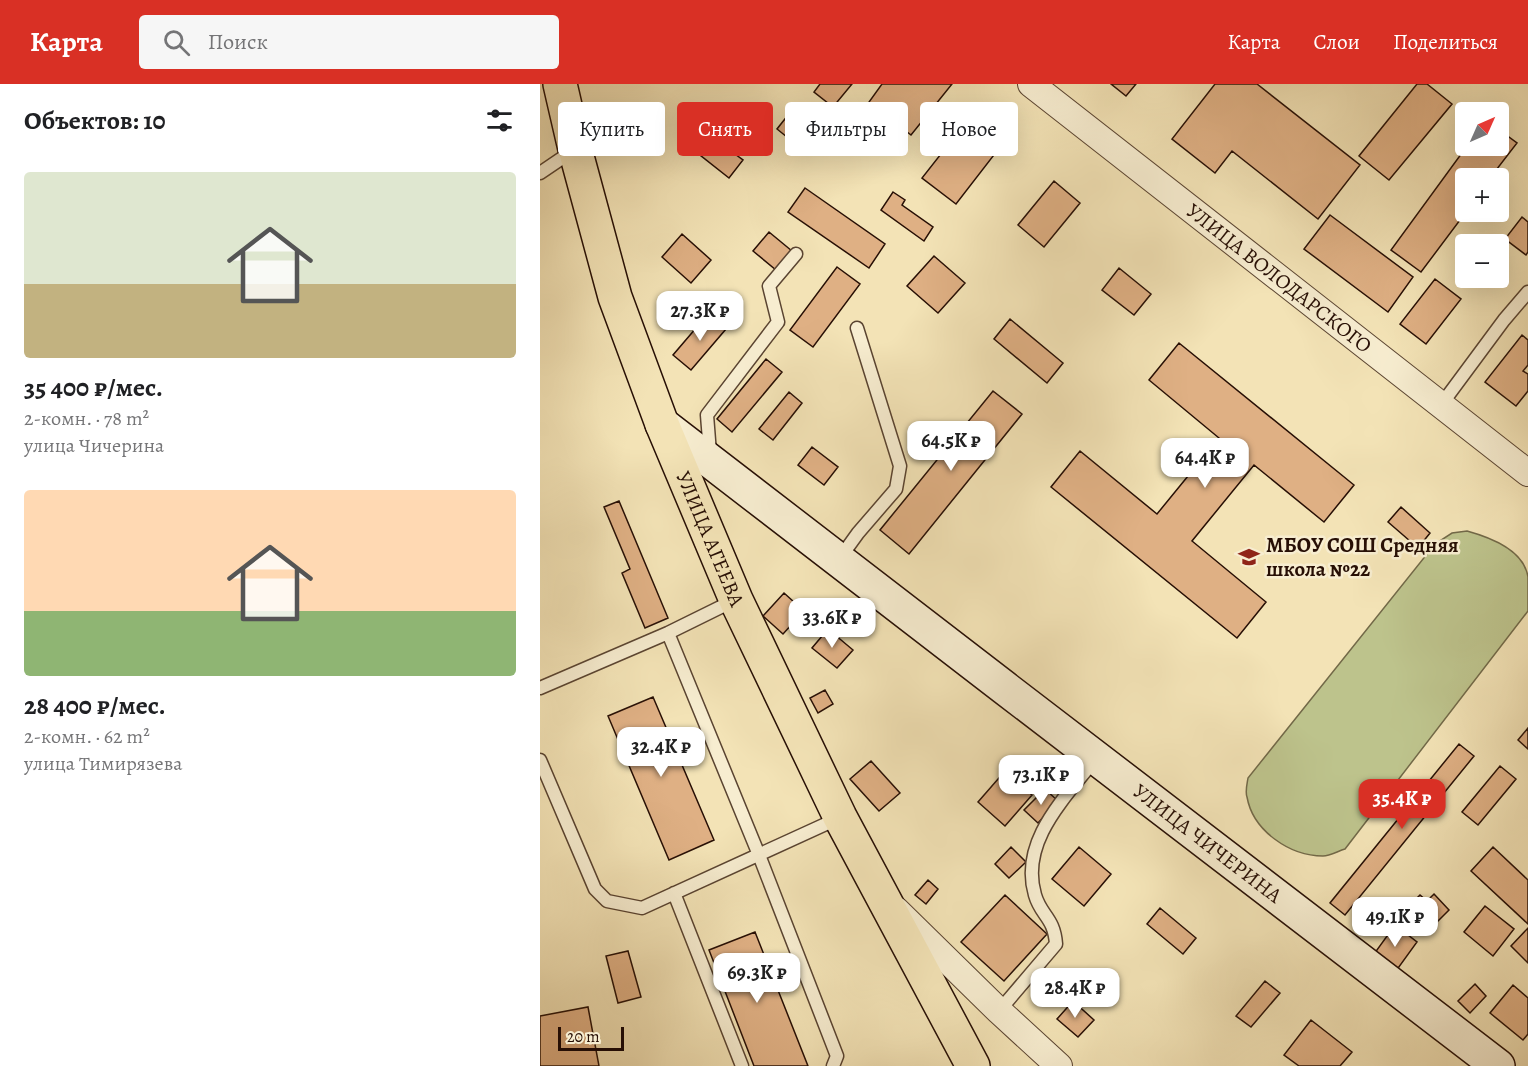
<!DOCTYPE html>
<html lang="ru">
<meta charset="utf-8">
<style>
body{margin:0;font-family:Alegreya,serif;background:#f6f6f6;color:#202124;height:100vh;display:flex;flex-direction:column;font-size:22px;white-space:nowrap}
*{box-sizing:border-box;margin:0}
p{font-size:20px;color:#757577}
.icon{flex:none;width:33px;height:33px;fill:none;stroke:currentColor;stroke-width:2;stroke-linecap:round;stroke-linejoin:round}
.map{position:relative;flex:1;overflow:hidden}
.panel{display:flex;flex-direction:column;background:#fff;width:540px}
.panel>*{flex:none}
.guide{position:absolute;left:18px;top:18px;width:570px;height:54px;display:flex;gap:12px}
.needle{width:39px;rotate:45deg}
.tools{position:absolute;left:915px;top:18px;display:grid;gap:12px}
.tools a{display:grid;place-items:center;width:54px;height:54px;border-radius:6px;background:#fff;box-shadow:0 6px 24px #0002;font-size:30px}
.scale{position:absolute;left:18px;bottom:15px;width:66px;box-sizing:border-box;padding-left:6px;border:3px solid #270f05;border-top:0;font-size:16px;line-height:21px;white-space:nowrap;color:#270f05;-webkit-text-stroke:4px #f7edd0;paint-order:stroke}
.price{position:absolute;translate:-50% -51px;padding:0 14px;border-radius:12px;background:#fff;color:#222;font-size:20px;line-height:39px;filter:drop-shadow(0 2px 3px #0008)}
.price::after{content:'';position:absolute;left:50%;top:36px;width:18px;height:14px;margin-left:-9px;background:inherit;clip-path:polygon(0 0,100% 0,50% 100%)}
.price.active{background:#d93025;color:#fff}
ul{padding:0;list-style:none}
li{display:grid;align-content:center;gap:12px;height:318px;padding:0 24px}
li span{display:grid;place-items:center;height:186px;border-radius:6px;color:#555}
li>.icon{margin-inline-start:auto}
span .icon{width:108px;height:108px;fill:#fffc;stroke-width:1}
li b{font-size:26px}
h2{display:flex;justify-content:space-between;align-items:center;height:72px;padding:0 24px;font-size:26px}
.chip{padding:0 21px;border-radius:6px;background:#fff;box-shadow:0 6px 24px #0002;font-size:21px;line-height:54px}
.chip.active{background:#d93025;color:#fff}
header{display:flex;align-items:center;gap:36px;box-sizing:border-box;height:84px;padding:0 30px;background:#d93025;color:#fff}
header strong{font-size:28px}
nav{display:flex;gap:33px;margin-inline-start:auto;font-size:21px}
.search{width:420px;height:54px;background:#f6f6f6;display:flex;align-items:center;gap:15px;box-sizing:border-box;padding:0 21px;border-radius:6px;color:#757577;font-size:22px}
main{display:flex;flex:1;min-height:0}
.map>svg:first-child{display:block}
</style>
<header>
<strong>Карта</strong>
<div class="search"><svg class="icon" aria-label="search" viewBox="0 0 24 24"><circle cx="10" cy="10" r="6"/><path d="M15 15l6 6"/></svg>Поиск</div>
<nav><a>Карта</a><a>Слои</a><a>Поделиться</a></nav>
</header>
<main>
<section class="panel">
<h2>Объектов: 10<svg class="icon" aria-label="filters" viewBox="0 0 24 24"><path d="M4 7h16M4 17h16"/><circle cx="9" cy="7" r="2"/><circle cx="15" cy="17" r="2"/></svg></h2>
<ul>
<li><span style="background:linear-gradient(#dfe7d0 60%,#c2b280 0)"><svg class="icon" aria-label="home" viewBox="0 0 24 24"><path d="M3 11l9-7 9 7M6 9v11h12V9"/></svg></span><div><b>35 400 ₽/мес.</b><p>2-комн. · 78 m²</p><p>улица Чичерина</p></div></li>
<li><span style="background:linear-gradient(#ffd9b3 65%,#8fb573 0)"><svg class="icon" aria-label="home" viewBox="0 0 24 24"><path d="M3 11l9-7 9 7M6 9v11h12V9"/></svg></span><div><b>28 400 ₽/мес.</b><p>2-комн. · 62 m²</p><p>улица Тимирязева</p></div></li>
</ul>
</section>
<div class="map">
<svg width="988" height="982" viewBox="0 0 988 982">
<rect width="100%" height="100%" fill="#f3e3b6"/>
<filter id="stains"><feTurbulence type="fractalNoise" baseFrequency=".00333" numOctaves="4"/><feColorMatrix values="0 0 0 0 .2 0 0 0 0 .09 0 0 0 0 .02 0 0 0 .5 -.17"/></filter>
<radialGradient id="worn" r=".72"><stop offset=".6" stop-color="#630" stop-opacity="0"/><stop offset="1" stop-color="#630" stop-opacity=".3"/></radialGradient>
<!-- green -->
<path fill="#bdc38c" stroke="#726948" stroke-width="1.5" d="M927,447C949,453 984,466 988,493C988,504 988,516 988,527L805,765C798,767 790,772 783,772C750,772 713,747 707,713C705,708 707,700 708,694L895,460L912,449Z"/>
<!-- building -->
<path fill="#dfb084" stroke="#270f05" stroke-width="1.5" d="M280,0H312L293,23L274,8Z
M342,0H412L371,51L329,18Z
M571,0H596L586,12Z
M675,0H717L820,81L778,135L692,67L675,89L632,55Z
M877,0H887L912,20L849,96L819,72Z
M256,21L282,42L263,66L237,45Z
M430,33L464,58L416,120L382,94Z
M958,45L977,59L950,94H926V128L881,188L851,166L927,62H958Z
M173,54L203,76L189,94L160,71Z
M514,97L540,119L504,163L478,141Z
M265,104L345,160L329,184L248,128Z
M353,108L365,116L362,121L393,143L384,157L341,126Z
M790,131L873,193L848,228L764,165Z
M982,133L988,138V168L986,171L965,155Z
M229,148L252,167L236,186L213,167Z
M142,150L171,176L151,199L122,173Z
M394,172L425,199L398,229L367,202Z
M297,183L320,200L273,263L250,246Z
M579,184L611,210L594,231L562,206Z
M895,195L921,215L886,260L860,240Z
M168,230L186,245L151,286L133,271Z
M470,235L523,279L507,299L454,255Z
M982,251L988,256V281L983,287L988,290V307L976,322L945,298Z
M639,259L814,401L784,438L714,381L652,457L726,518L697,554L511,403L540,367L617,430L679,354L609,296Z
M226,275L242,288L192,348L177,335Z
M453,307L482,330L369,470L340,446Z
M249,308L262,319L233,356L219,345Z
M272,363L298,383L284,401L258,381Z
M79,417L128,534L105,544L82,489L90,485L64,423Z
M861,423L890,449L878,464L848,438Z
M244,509L264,527L243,550L223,532Z
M288,545L313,566L297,584L272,564Z
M285,606L293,620L278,629L270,614Z
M113,613L174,756L129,776L68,632Z
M988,644V665L978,656Z
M919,660L934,672L805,831L790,819Z
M331,677L360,709L339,727L310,695Z
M960,682L976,695L938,741L922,728Z
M465,687L492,711L465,742L438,718Z
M505,705L518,717L498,739L484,726Z
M471,763L486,778L469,794L455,780Z
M539,763L571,790L544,822L512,795Z
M953,763L988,796V840L931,787Z
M388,796L398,805L386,820L375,811Z
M894,810L909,826L890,845L868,823L880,811L887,817Z
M465,811L507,850L464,897L421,858Z
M945,822L974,845L953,872L924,848Z
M620,824L656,854L643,870L607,840Z
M855,841L877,858L856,887L834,870Z
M988,844V879L971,862Z
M215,848L268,982H214L169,866Z
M88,867L101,913L78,919L66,872Z
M725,897L740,909L711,943L696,932Z
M935,900L946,912L930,929L918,917Z
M973,901L988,914V950L983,956L950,929Z
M533,917L554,936L538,953L517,935Z
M48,923L59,982H0V932Z
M771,936L812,968L800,982H759L744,971Z"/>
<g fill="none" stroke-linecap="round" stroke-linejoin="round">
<defs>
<path id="lane" d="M0,89L34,66
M901,321L964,236L988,208
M170,369L167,331L238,238L229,202L256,170
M300,474L318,449L356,405L360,382L317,244
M128,549L219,771L297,972L293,982
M0,604L128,549L195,516
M0,676L55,805L67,817L102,824L299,734
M134,809L202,982
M459,927L516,860C514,833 501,832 495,811C479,757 526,713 556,674"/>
<g id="street">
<path id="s1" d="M491,0L988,389"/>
<path d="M356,826L459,927L519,982"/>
</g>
<g id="secondary">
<path id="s2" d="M122,340C400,555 679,768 958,982"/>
</g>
<g id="highway">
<path id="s3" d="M20,0L35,65L75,213L122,340L196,516L300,733L433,982"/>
</g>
</defs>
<!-- lane casing -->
<use href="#lane" stroke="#5a4431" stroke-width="15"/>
<!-- street casing -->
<use href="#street" stroke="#5a4431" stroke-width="28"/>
<!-- secondary casing -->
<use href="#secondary" stroke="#270f05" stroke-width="36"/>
<!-- highway casing -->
<use href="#highway" stroke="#270f05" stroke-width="36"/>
<!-- lane -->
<use href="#lane" stroke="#f7edd0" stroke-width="12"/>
<!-- street -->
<use href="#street" stroke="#f7edd0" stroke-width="26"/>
<!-- secondary -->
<use href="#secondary" stroke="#f7edd0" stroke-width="33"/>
<!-- highway -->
<use href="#highway" stroke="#f3e3b6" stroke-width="33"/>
</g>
<!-- icons -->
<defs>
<symbol id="school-bare" viewBox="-9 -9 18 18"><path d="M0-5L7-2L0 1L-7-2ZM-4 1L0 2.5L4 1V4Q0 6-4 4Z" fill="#8f2418" stroke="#f7edd0" stroke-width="2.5" paint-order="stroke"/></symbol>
</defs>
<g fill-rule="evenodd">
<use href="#school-bare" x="694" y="458" width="30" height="30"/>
</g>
<g text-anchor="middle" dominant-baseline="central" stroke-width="5" stroke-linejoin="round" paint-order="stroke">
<!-- street labels -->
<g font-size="21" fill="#270f05" stroke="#f7edd0">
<text stroke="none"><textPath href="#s1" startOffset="315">УЛИЦА ВОЛОДАРСКОГО</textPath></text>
<text stroke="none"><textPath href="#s3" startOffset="480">УЛИЦА АГЕЕВА</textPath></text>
<text stroke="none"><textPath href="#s2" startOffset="688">УЛИЦА ЧИЧЕРИНА</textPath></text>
</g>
<!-- poi labels -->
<g font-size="21" font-weight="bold" fill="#270f05" stroke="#f7edd0" text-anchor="start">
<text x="726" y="461">МБОУ СОШ Средняя<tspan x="726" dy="24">школа №22</tspan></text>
</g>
</g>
<rect width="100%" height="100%" filter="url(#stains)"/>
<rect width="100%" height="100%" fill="url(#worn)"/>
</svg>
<div class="tools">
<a><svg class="needle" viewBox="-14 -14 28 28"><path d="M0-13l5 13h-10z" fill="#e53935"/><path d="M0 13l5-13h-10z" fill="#757577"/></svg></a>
<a>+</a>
<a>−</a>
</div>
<div class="scale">20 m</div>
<b class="price" style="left:160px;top:258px">27.3K ₽</b>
<b class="price" style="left:411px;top:388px">64.5K ₽</b>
<b class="price" style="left:665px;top:405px">64.4K ₽</b>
<b class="price" style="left:292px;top:565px">33.6K ₽</b>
<b class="price" style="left:121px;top:694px">32.4K ₽</b>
<b class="price" style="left:501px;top:722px">73.1K ₽</b>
<b class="price active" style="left:862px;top:746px">35.4K ₽</b>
<b class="price" style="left:855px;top:864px">49.1K ₽</b>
<b class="price" style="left:217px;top:920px">69.3K ₽</b>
<b class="price" style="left:535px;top:935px">28.4K ₽</b>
<div class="guide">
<a class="chip">Купить</a>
<a class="chip active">Снять</a>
<a class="chip">Фильтры</a>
<a class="chip">Новое</a>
</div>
</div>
</main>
